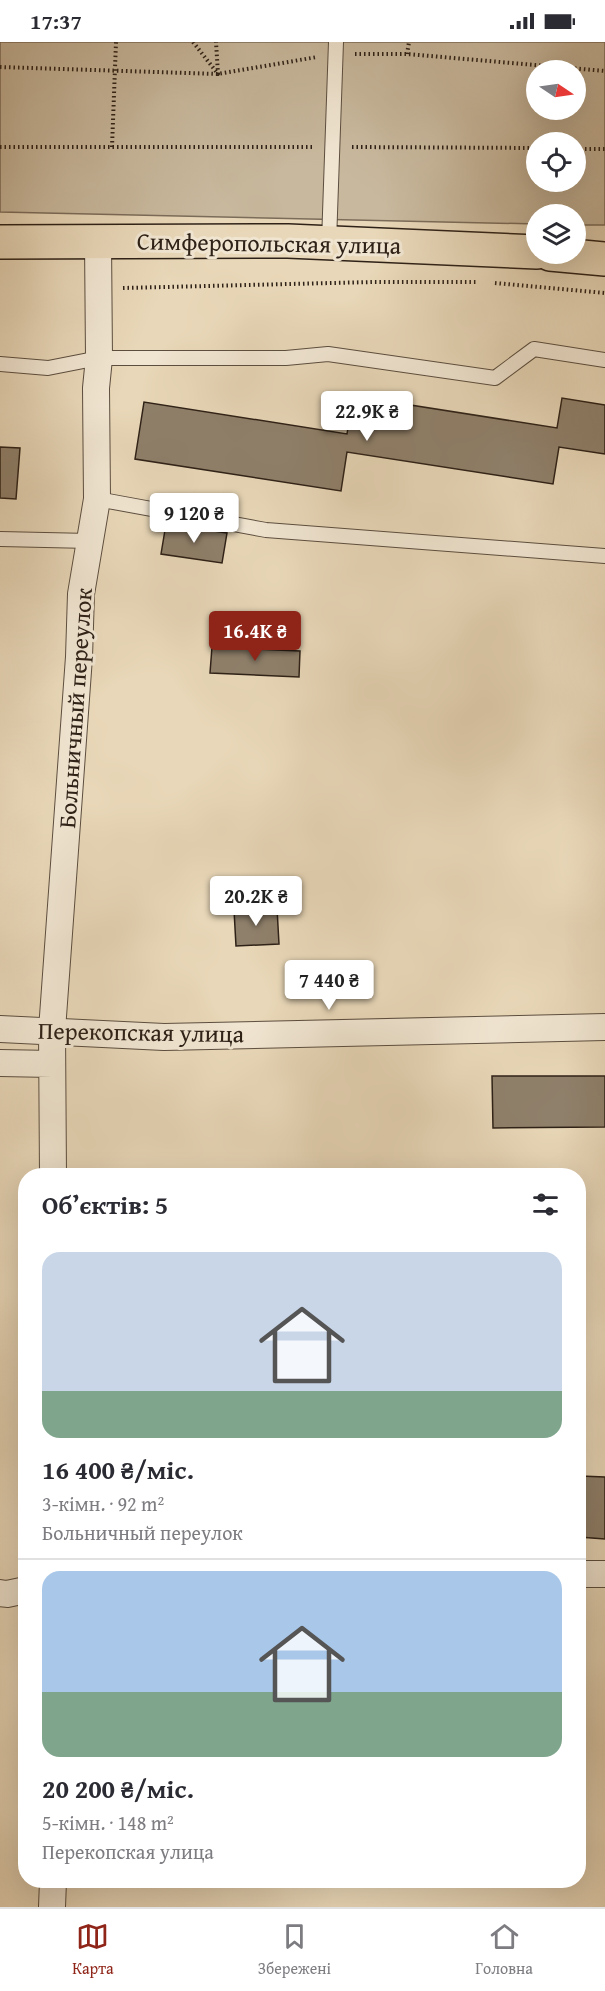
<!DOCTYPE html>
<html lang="uk">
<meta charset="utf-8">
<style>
body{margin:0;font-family:"Gentium Book Plus",serif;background:#f2f2f3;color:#2b2b33;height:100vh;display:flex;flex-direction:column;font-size:22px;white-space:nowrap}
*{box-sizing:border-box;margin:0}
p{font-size:20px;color:#7c7c81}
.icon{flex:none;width:33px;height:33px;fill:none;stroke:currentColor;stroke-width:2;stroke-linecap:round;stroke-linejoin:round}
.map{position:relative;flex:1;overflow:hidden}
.drawer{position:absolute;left:18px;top:1126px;width:568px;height:720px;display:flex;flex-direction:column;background:#fff;border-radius:24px;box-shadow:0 6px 24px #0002}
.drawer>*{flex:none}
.needle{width:39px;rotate:103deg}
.buttons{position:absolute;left:526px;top:18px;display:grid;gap:12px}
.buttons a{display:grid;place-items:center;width:60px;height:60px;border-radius:50%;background:#fff;box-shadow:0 6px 24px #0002;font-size:30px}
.price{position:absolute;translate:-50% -51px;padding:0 14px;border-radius:6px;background:#fff;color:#222;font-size:20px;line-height:39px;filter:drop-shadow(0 2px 3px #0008)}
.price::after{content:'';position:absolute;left:50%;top:36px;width:18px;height:14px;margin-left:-9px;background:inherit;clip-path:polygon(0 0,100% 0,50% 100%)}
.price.on{background:#8f2418;color:#fff}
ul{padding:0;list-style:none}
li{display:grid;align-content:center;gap:12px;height:318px;padding:0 24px}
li+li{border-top:2px solid #e1e1e2}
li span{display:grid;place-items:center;height:186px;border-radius:18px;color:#555}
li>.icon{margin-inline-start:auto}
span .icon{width:108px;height:108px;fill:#fffc;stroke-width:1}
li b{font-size:26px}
h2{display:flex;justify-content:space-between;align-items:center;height:72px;padding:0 24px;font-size:26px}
.status{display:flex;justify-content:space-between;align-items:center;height:42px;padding:0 30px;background:#fff;direction:ltr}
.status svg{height:16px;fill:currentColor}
.dock{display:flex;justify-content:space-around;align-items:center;height:84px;border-top:2px solid #e1e1e2;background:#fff;font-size:16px;color:#7c7c81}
.dock a{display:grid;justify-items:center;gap:3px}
.dock .on{color:#8f2418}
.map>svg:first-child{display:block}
</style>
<div class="status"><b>17:37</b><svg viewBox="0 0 49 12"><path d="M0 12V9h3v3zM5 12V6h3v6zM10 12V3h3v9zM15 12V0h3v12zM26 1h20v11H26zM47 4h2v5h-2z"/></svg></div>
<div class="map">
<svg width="605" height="1865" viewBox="0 0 605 1865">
<rect width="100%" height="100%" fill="#e8d7b8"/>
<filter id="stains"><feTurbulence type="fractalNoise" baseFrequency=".00333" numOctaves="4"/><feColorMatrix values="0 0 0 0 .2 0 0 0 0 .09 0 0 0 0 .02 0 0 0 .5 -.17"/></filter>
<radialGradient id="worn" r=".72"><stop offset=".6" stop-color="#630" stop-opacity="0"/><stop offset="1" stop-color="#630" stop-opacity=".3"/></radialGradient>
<!-- green -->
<path fill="#c8b89d" stroke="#7b6c5a" stroke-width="1.5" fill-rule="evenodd" d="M0,0H605V183H576V172H537V182L0,170ZM537,28H576V68H537ZM537,100H576V140H537Z"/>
<!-- building -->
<path fill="#8f806b" stroke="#2e2117" stroke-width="1.5" d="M353,354L557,386L562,356L605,363V412L559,405L553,442L347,410L341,449L135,417L144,360L347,392Z
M0,405L20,406L16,457L0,456Z
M166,482L227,491L222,521L161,512Z
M212,605L300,609L299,635L210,631Z
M277,866L279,902L236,904L234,868Z
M492,1034H605V1085L493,1086Z
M580,1434L605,1435V1497L579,1495Z"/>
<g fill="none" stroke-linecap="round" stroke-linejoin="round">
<defs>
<path id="service" d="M329,200L336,0
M0,322L48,326L99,316H286L328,312L495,336L534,307L605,318
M97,457L266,488L605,514
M0,497L90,499"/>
<path id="minor" d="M0,987L164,995L605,985
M0,1021L52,1022
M53,1134L52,988L79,615L81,552L97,457L96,346L99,316L98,199
M579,1532H605
M0,1551L7,1552L26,1548
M52,1865L53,1839"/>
<path id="trunk" d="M0,200L288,199L537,210
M550,212L605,217"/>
</defs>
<!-- service casing -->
<use href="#service" stroke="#5c4e3f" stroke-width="16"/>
<!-- minor casing -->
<use href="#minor" stroke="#5c4e3f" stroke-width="28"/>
<!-- trunk casing -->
<use href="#trunk" stroke="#2e2117" stroke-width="36"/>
<!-- path -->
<path stroke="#2e2117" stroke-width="4" stroke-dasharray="1.5 3" stroke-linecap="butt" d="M193,0L218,32L216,0
M355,12H407L605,29
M407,12L409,0
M0,25L218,32L317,15
M0,105H314
M112,105L116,0
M352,105L537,106
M576,107H605
M495,241L605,251
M123,246L373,240H476"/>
<!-- service -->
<use href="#service" stroke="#f0e5d1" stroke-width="14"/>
<!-- minor -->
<use href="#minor" stroke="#f0e5d1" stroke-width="26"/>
<!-- trunk -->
<use href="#trunk" stroke="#e8d7b8" stroke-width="33"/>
</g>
<g text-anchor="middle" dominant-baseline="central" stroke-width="6" stroke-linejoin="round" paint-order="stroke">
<!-- street labels -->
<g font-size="24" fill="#2e2117" stroke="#f0e5d1">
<text transform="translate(269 201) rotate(1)">Симферопольская улица</text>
<text transform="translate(75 666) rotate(-86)">Больничный переулок</text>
<text transform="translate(141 990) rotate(1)">Перекопская улица</text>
</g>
</g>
<rect width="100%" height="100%" filter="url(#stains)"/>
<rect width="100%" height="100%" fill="url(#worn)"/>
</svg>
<div class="buttons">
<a><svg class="needle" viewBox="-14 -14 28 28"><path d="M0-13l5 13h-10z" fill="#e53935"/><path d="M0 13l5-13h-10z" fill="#7c7c81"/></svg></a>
<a><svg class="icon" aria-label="locate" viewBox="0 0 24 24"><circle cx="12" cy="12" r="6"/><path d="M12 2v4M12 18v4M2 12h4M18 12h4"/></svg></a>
<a><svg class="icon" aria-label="layers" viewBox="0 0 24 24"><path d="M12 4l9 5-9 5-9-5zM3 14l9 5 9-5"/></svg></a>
</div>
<b class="price" style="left:367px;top:400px">22.9K ₴</b>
<b class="price" style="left:194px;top:502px">9 120 ₴</b>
<b class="price on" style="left:255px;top:620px">16.4K ₴</b>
<b class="price" style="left:256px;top:885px">20.2K ₴</b>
<b class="price" style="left:329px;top:969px">7 440 ₴</b>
<section class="drawer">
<h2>Об’єктів: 5<svg class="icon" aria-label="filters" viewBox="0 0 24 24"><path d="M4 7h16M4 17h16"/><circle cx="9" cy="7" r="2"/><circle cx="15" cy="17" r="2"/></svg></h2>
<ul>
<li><span style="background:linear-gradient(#c9d6e8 75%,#7fa58c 0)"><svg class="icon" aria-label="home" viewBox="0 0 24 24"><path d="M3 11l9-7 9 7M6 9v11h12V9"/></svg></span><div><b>16 400 ₴/міс.</b><p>3-кімн. · 92 m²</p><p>Больничный переулок</p></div></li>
<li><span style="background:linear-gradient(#a9c7e8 65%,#7fa58c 0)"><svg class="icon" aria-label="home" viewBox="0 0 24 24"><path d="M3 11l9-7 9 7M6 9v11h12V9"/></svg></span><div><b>20 200 ₴/міс.</b><p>5-кімн. · 148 m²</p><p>Перекопская улица</p></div></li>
</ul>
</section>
</div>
<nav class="dock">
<a class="on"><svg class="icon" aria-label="map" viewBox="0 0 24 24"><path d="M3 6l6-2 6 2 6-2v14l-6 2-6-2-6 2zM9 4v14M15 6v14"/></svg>Карта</a>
<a><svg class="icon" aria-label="saved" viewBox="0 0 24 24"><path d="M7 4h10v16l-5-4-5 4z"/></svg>Збережені</a>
<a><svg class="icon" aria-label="home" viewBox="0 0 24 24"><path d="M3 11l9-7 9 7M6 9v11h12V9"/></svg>Головна</a>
</nav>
